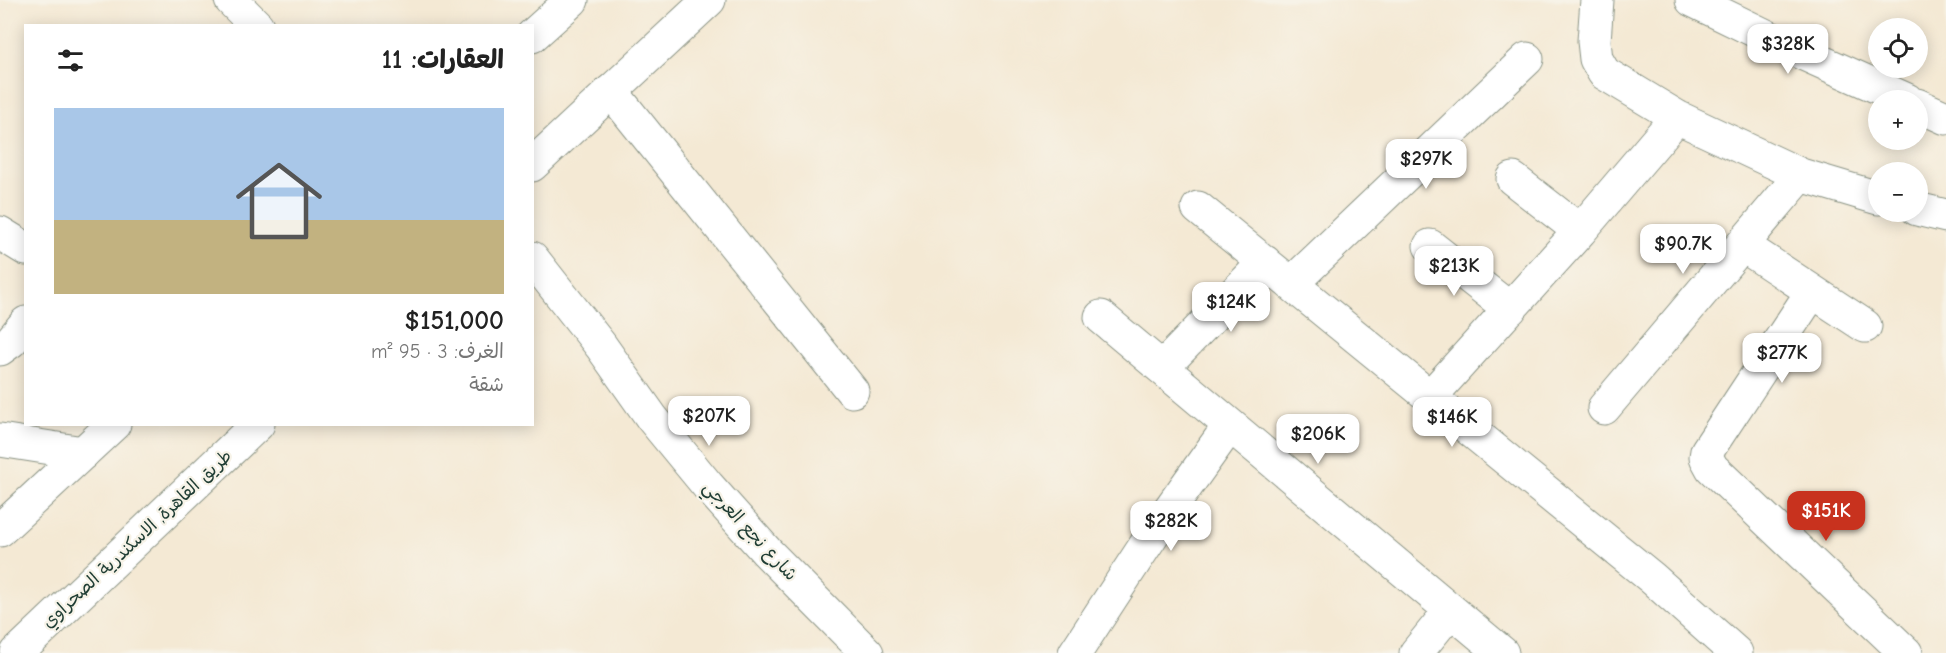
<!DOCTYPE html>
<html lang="ar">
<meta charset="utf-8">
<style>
body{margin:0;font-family:"Comic Neue","Playpen Sans Arabic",sans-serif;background:#f6f6f6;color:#222;direction:rtl;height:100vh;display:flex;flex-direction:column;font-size:22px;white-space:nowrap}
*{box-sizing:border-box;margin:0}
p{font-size:20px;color:#767676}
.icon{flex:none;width:33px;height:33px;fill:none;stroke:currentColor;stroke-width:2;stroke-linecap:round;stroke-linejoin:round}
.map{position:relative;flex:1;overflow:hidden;direction:ltr}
.drawer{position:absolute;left:24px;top:24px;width:510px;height:402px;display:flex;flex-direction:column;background:#fff;border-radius:0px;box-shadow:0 3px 15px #0003;direction:rtl}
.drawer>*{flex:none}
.buttons{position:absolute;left:1868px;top:18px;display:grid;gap:12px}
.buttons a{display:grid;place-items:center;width:60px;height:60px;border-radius:50%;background:#fff;box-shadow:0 3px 15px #0003;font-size:30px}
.price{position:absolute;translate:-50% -51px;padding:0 14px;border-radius:12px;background:#fff;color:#222;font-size:20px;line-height:39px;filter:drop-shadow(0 2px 3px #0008)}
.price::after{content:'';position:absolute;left:50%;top:36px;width:18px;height:14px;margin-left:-9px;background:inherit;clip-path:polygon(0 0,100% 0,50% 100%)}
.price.selected{background:#c8321e;color:#fff}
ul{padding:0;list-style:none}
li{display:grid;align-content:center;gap:12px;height:318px;padding:0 30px}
li span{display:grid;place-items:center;height:186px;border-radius:0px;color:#555}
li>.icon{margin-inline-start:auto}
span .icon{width:108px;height:108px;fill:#fffc;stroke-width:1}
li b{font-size:26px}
h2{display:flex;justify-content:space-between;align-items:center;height:72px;padding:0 30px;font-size:26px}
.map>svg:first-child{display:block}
</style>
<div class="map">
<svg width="1946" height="653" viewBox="0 0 1946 653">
<rect width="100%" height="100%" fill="#f7f3e8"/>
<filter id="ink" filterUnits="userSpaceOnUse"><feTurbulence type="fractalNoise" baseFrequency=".0167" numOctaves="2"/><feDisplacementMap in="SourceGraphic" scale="12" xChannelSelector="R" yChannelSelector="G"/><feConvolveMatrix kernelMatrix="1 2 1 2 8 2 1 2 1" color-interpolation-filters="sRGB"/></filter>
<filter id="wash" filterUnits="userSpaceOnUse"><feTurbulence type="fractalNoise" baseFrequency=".008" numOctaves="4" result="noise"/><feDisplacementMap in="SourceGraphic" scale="24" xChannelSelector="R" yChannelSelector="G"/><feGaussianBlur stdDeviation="1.35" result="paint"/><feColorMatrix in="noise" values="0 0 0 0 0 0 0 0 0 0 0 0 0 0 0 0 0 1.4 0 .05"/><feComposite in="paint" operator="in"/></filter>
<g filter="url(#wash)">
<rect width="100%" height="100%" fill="#f4e9d4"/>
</g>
<g filter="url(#ink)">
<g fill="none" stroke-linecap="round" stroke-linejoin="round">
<defs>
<path id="minor" d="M231,0L257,26
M1597,0L1594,41L1596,59L1604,73L1677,117L1801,175L1878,198
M1692,0L1795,50L1907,100
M611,91L852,391
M1917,105L1946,118
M1513,179L1580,231
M1198,208L1652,578L1736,653
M1917,209L1946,216
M0,233L26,249
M1742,245L1865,326
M1430,246L1510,309
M532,258L601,346L652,418L708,486L767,552L867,653
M1291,284L1527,59
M1812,292L1707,451L1706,457L1712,468L1906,653
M1101,317L1502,653
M0,349L11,341L26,323
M1162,368L1265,262
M1430,397L1580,231L1677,117
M1604,408L1801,175
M0,440L83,453
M1075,653L1160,523L1230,425
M1416,653L1451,610"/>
<path id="highway" d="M532,36L572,0
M532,165L709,0
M0,530L114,424
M17,653L258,424"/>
</defs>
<!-- minor casing -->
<use href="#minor" stroke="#8a9384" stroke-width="35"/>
<!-- highway casing -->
<use href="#highway" stroke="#8a9384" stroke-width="35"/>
<!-- minor -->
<use href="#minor" stroke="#fff" stroke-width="33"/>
<!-- highway -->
<use href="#highway" stroke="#fff" stroke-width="33"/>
</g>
</g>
<g text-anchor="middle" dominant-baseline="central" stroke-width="4.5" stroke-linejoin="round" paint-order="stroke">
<!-- street labels -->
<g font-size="18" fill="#1f3d34" stroke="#f7f3e8">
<text transform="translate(750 531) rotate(47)">شارع نجع العرجي</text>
<text transform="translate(137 539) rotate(-43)">طريق القاهرة, الاسكندرية الصحراوي</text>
</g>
</g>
</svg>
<div class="buttons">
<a><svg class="icon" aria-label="locate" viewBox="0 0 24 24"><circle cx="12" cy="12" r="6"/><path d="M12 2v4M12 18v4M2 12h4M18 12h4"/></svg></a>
<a>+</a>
<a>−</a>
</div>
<b class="price" style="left:1788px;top:75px">$328K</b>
<b class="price" style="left:1426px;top:190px">$297K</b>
<b class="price" style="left:1683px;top:275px">$90.7K</b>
<b class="price" style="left:1454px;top:297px">$213K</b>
<b class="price" style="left:1231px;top:333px">$124K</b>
<b class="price" style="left:1782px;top:384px">$277K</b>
<b class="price" style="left:709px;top:447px">$207K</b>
<b class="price" style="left:1452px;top:448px">$146K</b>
<b class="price" style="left:1318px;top:465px">$206K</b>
<b class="price selected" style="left:1826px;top:542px">$151K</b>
<b class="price" style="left:1171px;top:552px">$282K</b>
<section class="drawer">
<h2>العقارات: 11<svg class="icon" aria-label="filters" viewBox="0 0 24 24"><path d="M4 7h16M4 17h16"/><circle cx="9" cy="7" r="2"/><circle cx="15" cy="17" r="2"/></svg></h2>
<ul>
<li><span style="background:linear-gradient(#a9c7e8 60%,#c2b280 0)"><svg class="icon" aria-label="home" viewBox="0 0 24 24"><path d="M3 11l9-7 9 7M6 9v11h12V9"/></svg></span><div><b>$151,000</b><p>الغرف: 3 · 95 m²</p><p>شقة</p></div></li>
</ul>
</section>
</div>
